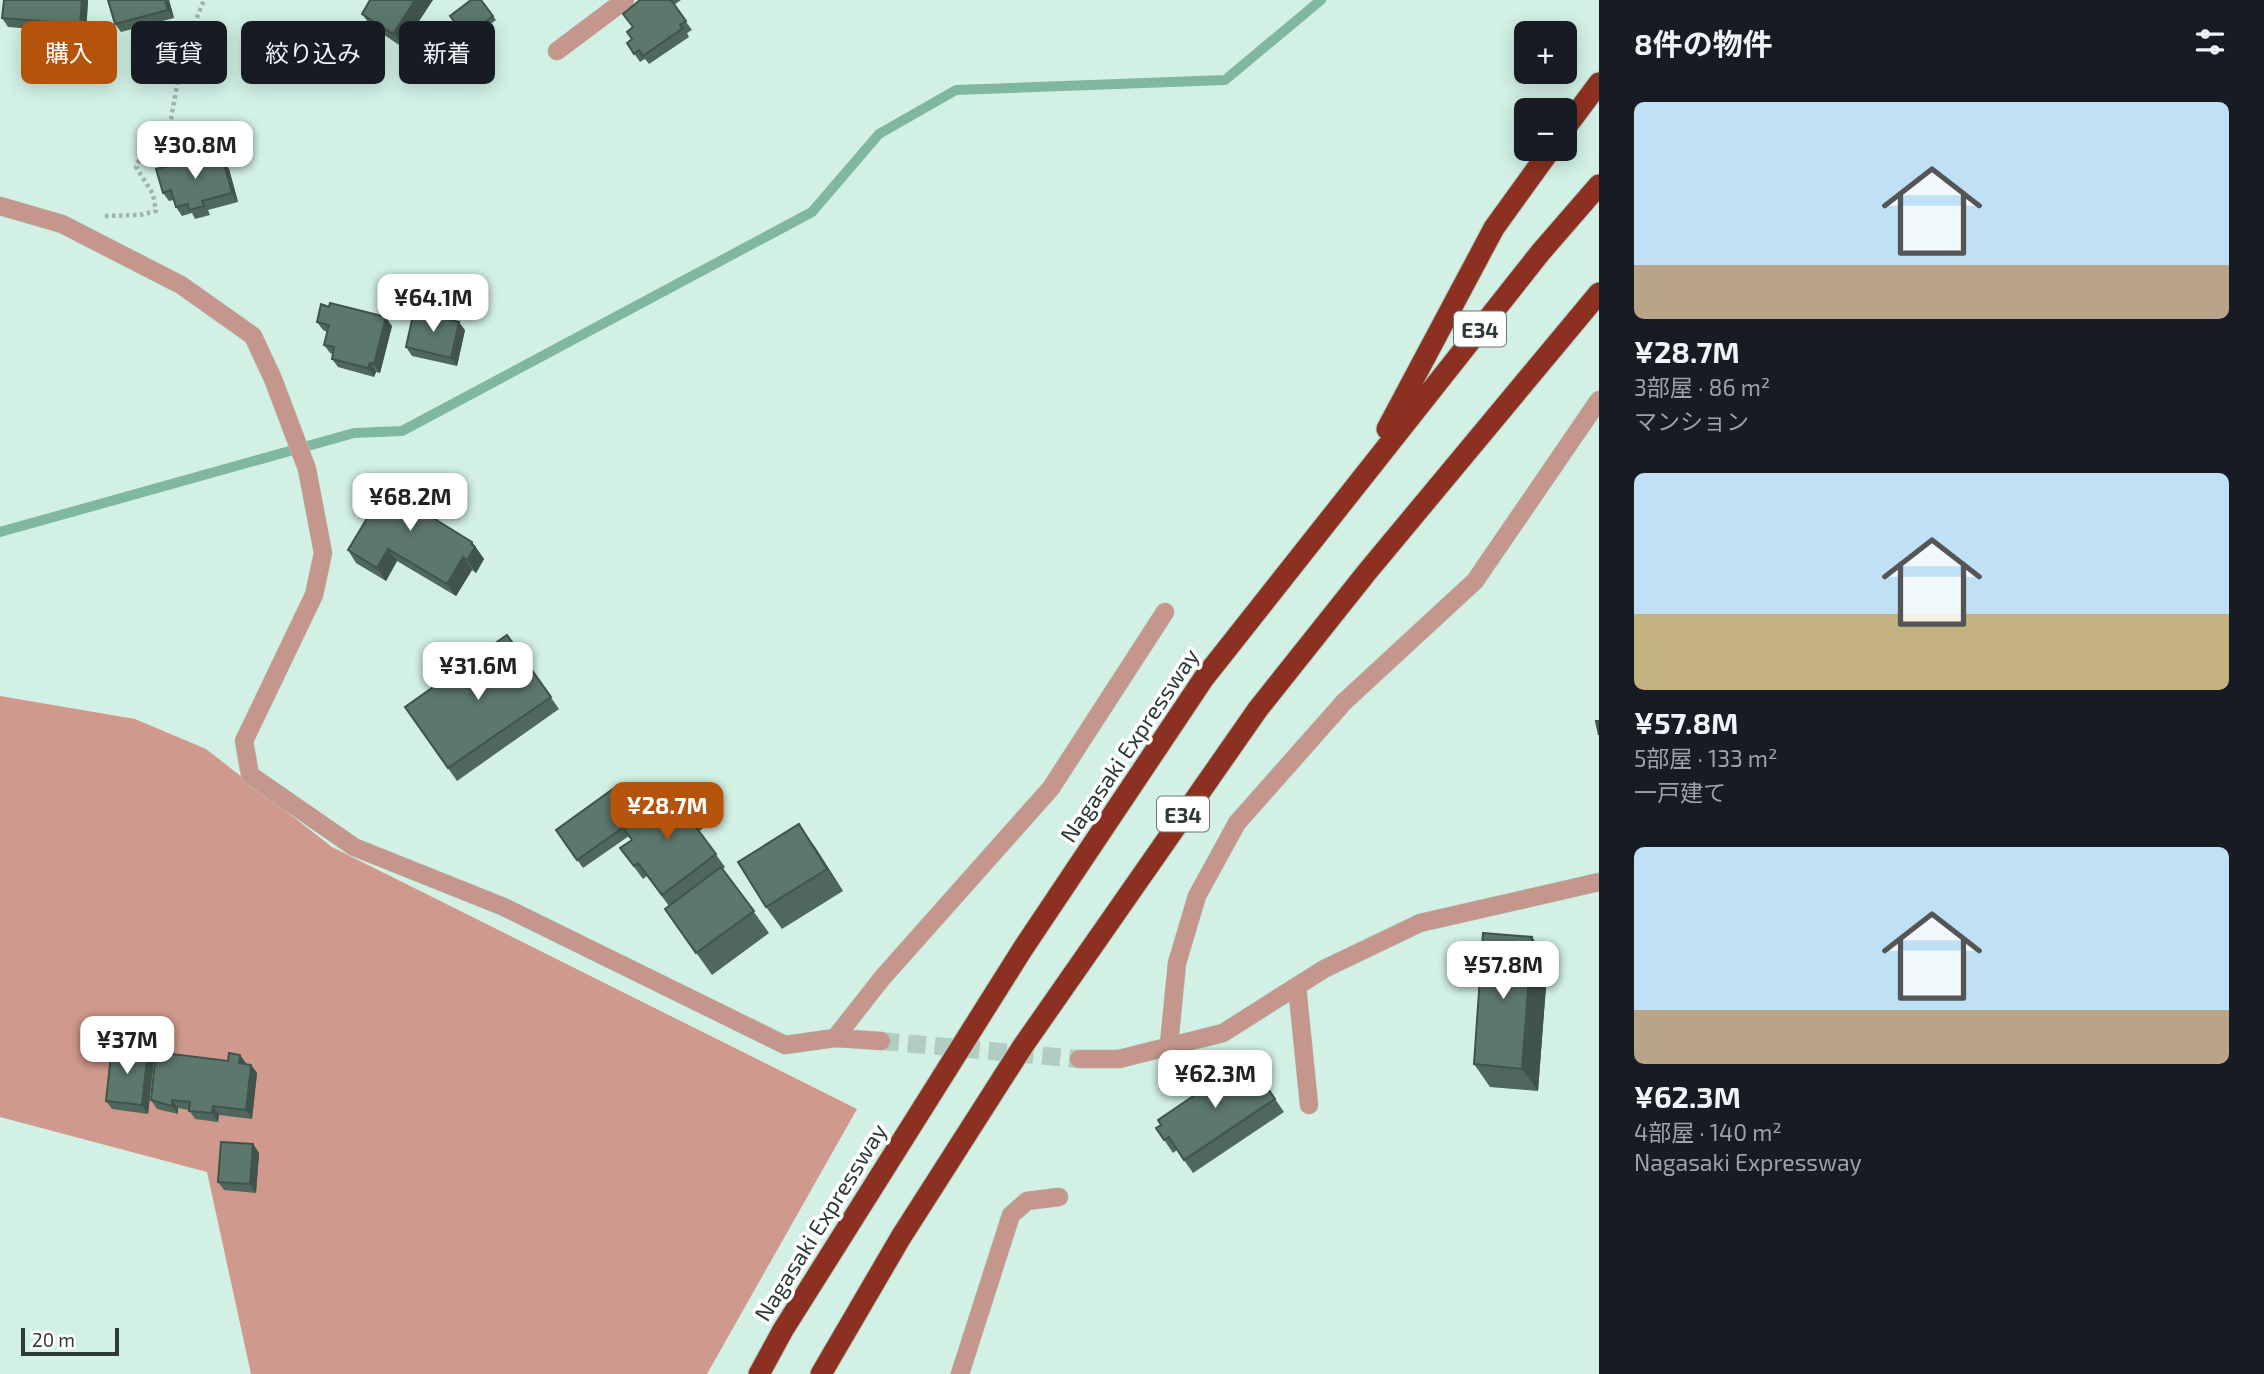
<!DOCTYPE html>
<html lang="ja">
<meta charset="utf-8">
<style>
body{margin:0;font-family:"Exo 2","Noto Sans JP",sans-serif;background:#242831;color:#f1f3f6;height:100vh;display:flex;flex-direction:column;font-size:26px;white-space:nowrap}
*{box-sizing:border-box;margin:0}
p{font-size:23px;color:#9ea1a6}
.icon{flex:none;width:38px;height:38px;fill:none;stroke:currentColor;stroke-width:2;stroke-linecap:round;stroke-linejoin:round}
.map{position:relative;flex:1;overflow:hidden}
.side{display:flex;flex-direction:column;background:#171b24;width:665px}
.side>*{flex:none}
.banner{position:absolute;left:21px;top:21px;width:665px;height:63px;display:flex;gap:14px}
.tools{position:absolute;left:1514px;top:21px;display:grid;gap:14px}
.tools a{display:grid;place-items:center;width:63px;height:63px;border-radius:10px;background:#171b24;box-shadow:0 4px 18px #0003;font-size:35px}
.scale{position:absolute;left:21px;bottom:18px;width:98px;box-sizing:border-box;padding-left:7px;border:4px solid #2e3a35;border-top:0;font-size:19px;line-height:24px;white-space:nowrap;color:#2e3a35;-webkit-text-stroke:5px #fff;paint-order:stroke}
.price{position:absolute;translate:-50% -60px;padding:0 16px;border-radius:14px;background:#fff;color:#222;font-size:23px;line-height:46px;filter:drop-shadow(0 2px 4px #0008)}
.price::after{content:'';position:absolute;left:50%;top:42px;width:21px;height:16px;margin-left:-10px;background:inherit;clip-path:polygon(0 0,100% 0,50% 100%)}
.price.on{background:#b45309;color:#fff}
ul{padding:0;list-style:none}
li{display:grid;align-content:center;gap:14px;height:371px;padding:0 35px}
li span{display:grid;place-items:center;height:217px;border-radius:10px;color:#555}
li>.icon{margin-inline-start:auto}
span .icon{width:126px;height:126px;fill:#fffc;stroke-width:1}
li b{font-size:30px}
h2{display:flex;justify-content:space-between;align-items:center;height:84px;padding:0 35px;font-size:30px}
.tag{padding:0 24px;border-radius:10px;background:#171b24;box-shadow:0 4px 18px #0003;font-size:24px;line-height:63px}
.tag.on{background:#b45309;color:#fff}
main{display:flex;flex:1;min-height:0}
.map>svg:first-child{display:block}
</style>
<main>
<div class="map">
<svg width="1599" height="1374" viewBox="0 0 1599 1374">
<rect width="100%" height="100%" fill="#d2f1e4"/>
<!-- forest -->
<path fill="#cf998d" d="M0,696L135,719L206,749L332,847L857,1109L707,1374H251L207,1172L0,1117Z"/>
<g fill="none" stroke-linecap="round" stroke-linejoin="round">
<!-- stream -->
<path stroke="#7fb7a1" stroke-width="10" d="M0,532L354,433L402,431L812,212L879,134L956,90L1225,80L1321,0"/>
<!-- minor-tunnel -->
<path stroke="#b1ccc1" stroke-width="18" stroke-dasharray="18 9" stroke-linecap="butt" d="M881,1041L1079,1059"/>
<defs>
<path id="minor" d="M557,51L625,0
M0,206L62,224L181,285L253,336L273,379L307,469L323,553L314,595L244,741L250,775L354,847L504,907L785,1045L835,1038L881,1041
M1297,986L1309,1105
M835,1038L883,977L1051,788L1165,612
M1169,1044L1177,963L1197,896L1237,823L1344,702L1475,581L1599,400
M1079,1059H1119L1223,1033L1324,969L1420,923L1599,882
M960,1374L1011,1215L1027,1201L1059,1197"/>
<path id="highway" d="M1564,130L1599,83
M1387,429L1494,228L1551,149
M759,1374L783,1330L1022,950L1204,678L1540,253L1599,185
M821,1374L901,1237L1023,1046L1258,709L1367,572L1599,293"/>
</defs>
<!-- minor casing -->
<use href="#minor" stroke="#b1ccc1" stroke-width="19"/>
<!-- highway casing -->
<use href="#highway" stroke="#b1ccc1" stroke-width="23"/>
<!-- path -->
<path stroke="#9db5ab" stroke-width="4.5" stroke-dasharray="3.5 3.5" stroke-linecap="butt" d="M105,216L140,215L156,211L153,194L136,167L143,152L160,138L171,119L183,52L204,0"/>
<!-- minor -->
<use href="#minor" stroke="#c4968c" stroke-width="18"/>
<!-- highway -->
<use href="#highway" stroke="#8c3121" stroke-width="21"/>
</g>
<!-- wall -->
<path fill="#4f675d" d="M88,0L86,33L8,27L2,18Z
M169,0L174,18L121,32L115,24Z
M370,0L402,47L371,26L362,14Z
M481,0L496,20L469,41L450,16Z
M640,0H681L674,5L692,30L687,33L689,37L649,64L645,59L640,62L627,43L632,39L633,28Z
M210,155L215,163L229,169L238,202L208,210L210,215L195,219L192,213L182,216L176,207L174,200L169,201L163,193Z
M317,322L392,326L380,373L376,372L374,377L338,367L332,359L333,354L330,353L324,345L327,332L323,330Z
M465,330L457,366L412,356L406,347Z
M442,512L437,520L472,542L484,559L476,573L472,570L456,596L397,561L386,581L356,563L348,550Z
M507,635L559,709L457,781L405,707Z
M620,784L643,815L664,799L680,804L690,796L699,809L705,827L699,831L725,867L723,869L769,933L712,975L665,909L669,906L647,876L643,879L620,848L632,840L629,836L583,868L556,830Z
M815,847L843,891L782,929L766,907Z
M1548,960L1538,1091L1490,1087L1474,1064Z
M240,1055L246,1064L251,1065L257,1073L252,1119L219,1115L218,1122L195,1119L189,1110L178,1108V1114L157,1109L151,1100Z
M154,1059L148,1114L112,1109L106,1101Z
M1248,1059L1284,1112L1193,1173L1177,1150L1173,1153L1156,1128Z
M253,1144L259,1153L256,1193L224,1190L218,1182Z"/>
<!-- shaded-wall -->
<path fill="#40544c" d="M82,0H88L86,33L80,24Z
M165,0H169L174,18L168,10Z
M415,0H433L402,47L393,34Z
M223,160L229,169L238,202L232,193Z
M386,317L392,326L380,373L374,364Z
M459,322L465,330L457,366L451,358Z
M370,363L376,372L374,377L368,368Z
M433,500L442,512L434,526L425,513Z
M472,542L484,559L476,573L467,560Z
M388,549L397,561L386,581L377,568Z
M463,557L472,570L456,596L447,584Z
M690,796L699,809L705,827L696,815Z
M799,824L815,847L843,891L827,869Z
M1532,937L1548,960L1538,1091L1522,1069Z
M148,1050L154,1059L148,1114L142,1105Z
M240,1055L246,1063L245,1072L239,1063Z
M251,1065L257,1073L252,1119L246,1110Z
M172,1100L178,1108V1114L172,1106Z
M213,1106L219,1115L218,1122L212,1113Z
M253,1144L259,1153L256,1193L250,1184Z"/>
<!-- building -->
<path fill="#5c786c" stroke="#40544c" stroke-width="2" d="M4,0H82L80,24L2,18Z
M108,0H165L168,10L115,24Z
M370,0H415L393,34L362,14Z
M471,0H481L493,16L466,37L450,16Z
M640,0H671L686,21L680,25L683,28L643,56L639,50L634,54L627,43L632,39L627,32L633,27L623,14Z
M210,155L212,164L223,160L232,193L202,201L204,206L189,210L188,204L176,207L171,190L163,193L156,169Z
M330,303L386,317L374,364L370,363L368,368L332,359L334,347L324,345L329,325L317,322L321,304L329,307Z
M414,311L459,322L451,358L406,347Z
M393,475L433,500L425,513L472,542L471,544L475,547L467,560L463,557L447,584L388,549L377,568L348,550Z
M507,635L551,697L448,768L405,707Z
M1596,721H1599V735Z
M620,784L642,814L577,860L556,830Z
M659,793L664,799L673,793L680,804L690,796L696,815L690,819L716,854L662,895L638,863L634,866L620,848L632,840L624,829L650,811L645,804Z
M799,824L827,869L766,907L738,862Z
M721,867L754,911L696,953L665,909Z
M1483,933L1532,937L1522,1069L1474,1064Z
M112,1046L148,1050L142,1105L106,1101Z
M156,1052L228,1061L229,1053L240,1055L239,1063L251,1065L246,1110L213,1106L212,1113L189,1111L190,1102L172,1100V1106L151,1100Z
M1248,1059L1275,1099L1184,1160L1169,1137L1164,1140L1156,1128L1161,1125L1158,1120Z
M221,1142L253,1144L250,1184L218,1182Z"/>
<g text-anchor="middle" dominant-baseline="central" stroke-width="7" stroke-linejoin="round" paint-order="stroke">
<!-- shield labels -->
<g fill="#fff" stroke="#6d7572" stroke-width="2">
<rect x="1454" y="311.5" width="52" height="35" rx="5"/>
<rect x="1157" y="796.5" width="52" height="35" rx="5"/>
</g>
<g font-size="21" font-weight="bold" fill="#2e3a35">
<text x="1480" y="329">E34</text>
<text x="1183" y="814">E34</text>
</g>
<!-- street labels -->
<g font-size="23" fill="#2e3a35" stroke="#fff">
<text transform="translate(1129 745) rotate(-56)">Nagasaki Expressway</text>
<text transform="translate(820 1222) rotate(-58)">Nagasaki Expressway</text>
</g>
</g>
</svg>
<div class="tools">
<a>+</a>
<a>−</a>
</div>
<div class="scale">20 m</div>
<b class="price" style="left:195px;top:181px">¥30.8M</b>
<b class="price" style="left:433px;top:334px">¥64.1M</b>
<b class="price" style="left:410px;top:533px">¥68.2M</b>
<b class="price" style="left:478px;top:702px">¥31.6M</b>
<b class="price on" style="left:667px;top:842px">¥28.7M</b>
<b class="price" style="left:1503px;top:1001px">¥57.8M</b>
<b class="price" style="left:127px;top:1076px">¥37M</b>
<b class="price" style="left:1215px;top:1110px">¥62.3M</b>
<div class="banner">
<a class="tag on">購入</a>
<a class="tag">賃貸</a>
<a class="tag">絞り込み</a>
<a class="tag">新着</a>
</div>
</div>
<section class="side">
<h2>8件の物件<svg class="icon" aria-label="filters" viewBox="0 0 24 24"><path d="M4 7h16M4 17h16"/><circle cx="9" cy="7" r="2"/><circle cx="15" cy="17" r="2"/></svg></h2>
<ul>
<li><span style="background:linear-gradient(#bfe0f5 75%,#b9a48a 0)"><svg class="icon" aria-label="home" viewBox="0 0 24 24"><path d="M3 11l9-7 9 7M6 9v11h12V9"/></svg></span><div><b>¥28.7M</b><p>3部屋 · 86 m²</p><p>マンション</p></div></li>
<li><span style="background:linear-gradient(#bfe0f5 65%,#c2b280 0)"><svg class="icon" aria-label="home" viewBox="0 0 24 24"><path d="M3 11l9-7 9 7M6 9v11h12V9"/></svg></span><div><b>¥57.8M</b><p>5部屋 · 133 m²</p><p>一戸建て</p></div></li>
<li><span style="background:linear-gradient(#bfe0f5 75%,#b9a48a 0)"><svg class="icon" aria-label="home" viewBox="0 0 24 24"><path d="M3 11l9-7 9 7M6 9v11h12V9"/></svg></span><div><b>¥62.3M</b><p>4部屋 · 140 m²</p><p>Nagasaki Expressway</p></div></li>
</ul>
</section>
</main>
